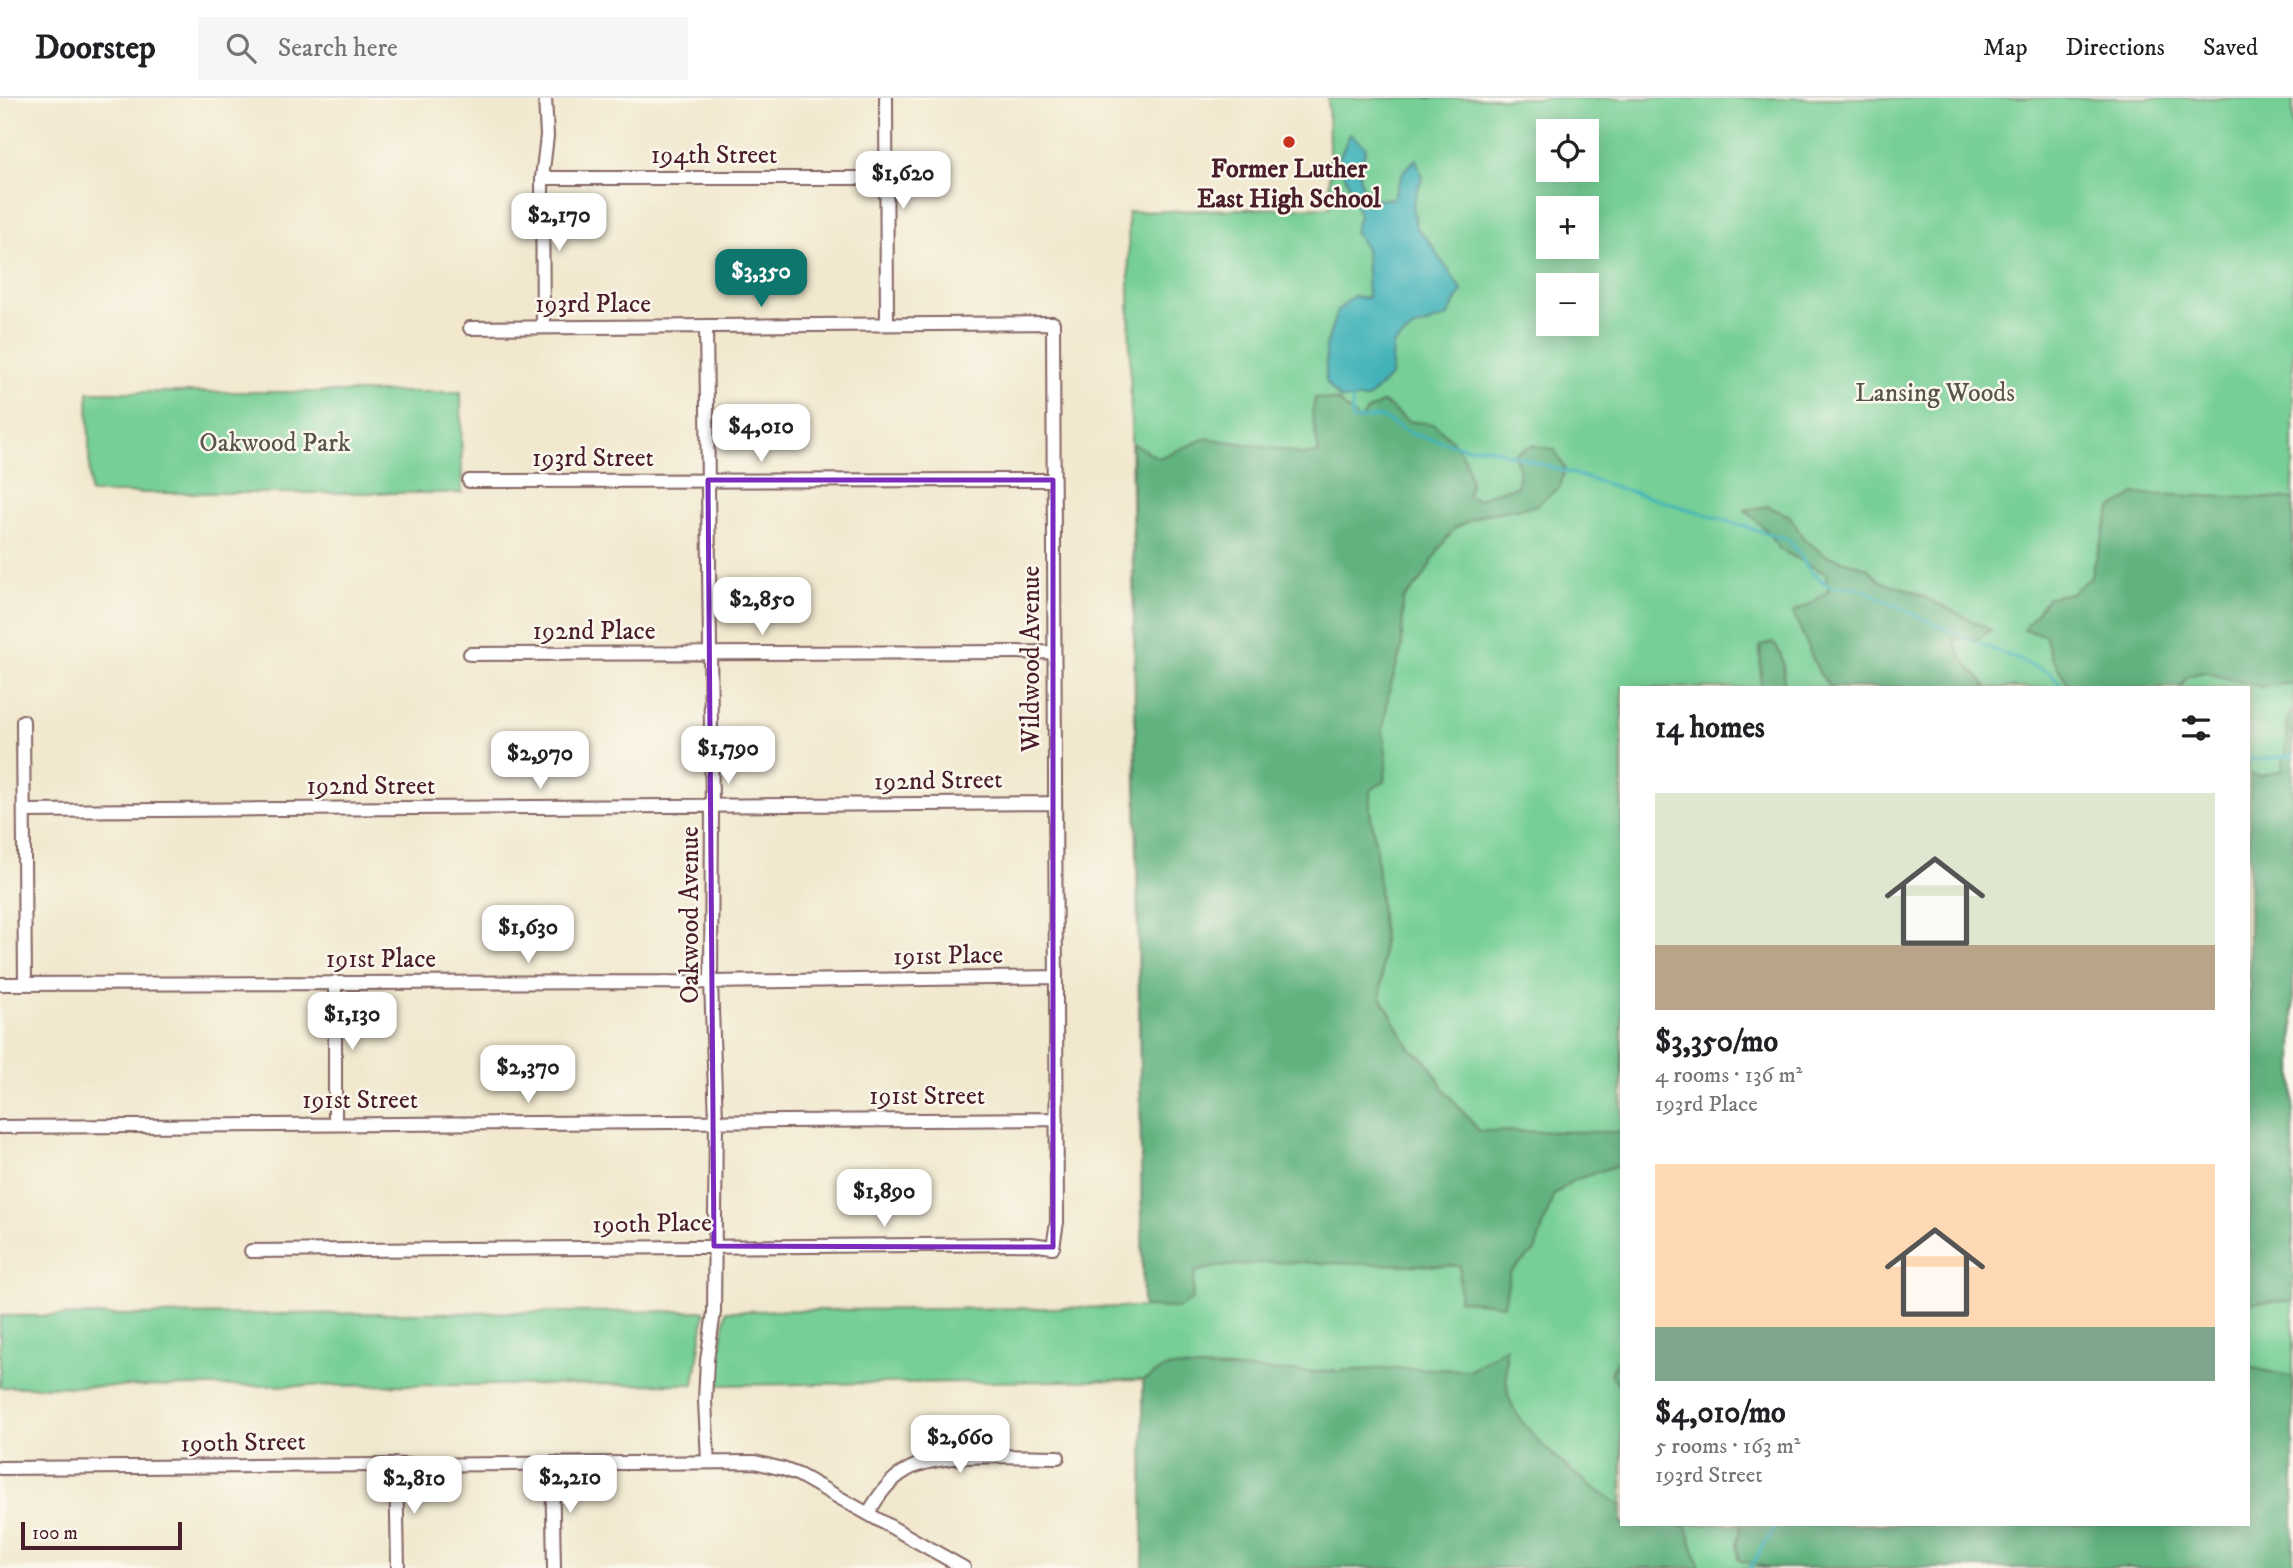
<!DOCTYPE html>
<meta charset="utf-8">
<style>
body{margin:0;font-family:"IM FELL DW Pica",serif;background:#f6f6f6;color:#202124;height:100vh;display:flex;flex-direction:column;font-size:26px;white-space:nowrap}
*{box-sizing:border-box;margin:0}
p{font-size:23px;color:#757577}
.icon{flex:none;width:38px;height:38px;fill:none;stroke:currentColor;stroke-width:2;stroke-linecap:round;stroke-linejoin:round}
.map{position:relative;flex:1;overflow:hidden}
.details{position:absolute;left:1620px;top:588px;width:630px;height:840px;display:flex;flex-direction:column;background:#fff;border-radius:0px;box-shadow:0 4px 18px #0003}
.details>*{flex:none}
.tools{position:absolute;left:1536px;top:21px;display:grid;gap:14px}
.tools a{display:grid;place-items:center;width:63px;height:63px;border-radius:0px;background:#fff;box-shadow:0 4px 18px #0003;font-size:35px}
.scale{position:absolute;left:21px;bottom:18px;width:161px;box-sizing:border-box;padding-left:7px;border:4px solid #4a1f2b;border-top:0;font-size:19px;line-height:24px;white-space:nowrap;color:#4a1f2b;-webkit-text-stroke:5px #fbf7ec;paint-order:stroke}
.price{position:absolute;translate:-50% -60px;padding:0 16px;border-radius:14px;background:#fff;color:#222;font-size:23px;line-height:46px;filter:drop-shadow(0 2px 4px #0008)}
.price::after{content:'';position:absolute;left:50%;top:42px;width:21px;height:16px;margin-left:-10px;background:inherit;clip-path:polygon(0 0,100% 0,50% 100%)}
.price.active{background:#0f766e;color:#fff}
ul{padding:0;list-style:none}
li{display:grid;align-content:center;gap:14px;height:371px;padding:0 35px}
li span{display:grid;place-items:center;height:217px;border-radius:0px;color:#555}
li>.icon{margin-inline-start:auto}
span .icon{width:126px;height:126px;fill:#fffc;stroke-width:1}
li b{font-size:30px}
h2{display:flex;justify-content:space-between;align-items:center;height:84px;padding:0 35px;font-size:30px}
header{display:flex;align-items:center;gap:42px;box-sizing:border-box;height:98px;padding:0 35px;background:#fff;border-bottom:2px solid #e0e0e0}
header strong{font-size:33px}
nav{display:flex;gap:38px;margin-inline-start:auto;font-size:24px}
.search{width:490px;height:63px;background:#f6f6f6;display:flex;align-items:center;gap:18px;box-sizing:border-box;padding:0 24px;border-radius:0px;color:#757577;font-size:26px}
.map>svg:first-child{display:block}
</style>
<header>
<strong>Doorstep</strong>
<div class="search"><svg class="icon" aria-label="search" viewBox="0 0 24 24"><circle cx="10" cy="10" r="6"/><path d="M15 15l6 6"/></svg>Search here</div>
<nav><a>Map</a><a>Directions</a><a>Saved</a></nav>
</header>
<div class="map">
<svg width="2293" height="1470" viewBox="0 0 2293 1470">
<rect width="100%" height="100%" fill="#fbf7ec"/>
<filter id="ink" filterUnits="userSpaceOnUse"><feTurbulence type="fractalNoise" baseFrequency=".0143" numOctaves="2"/><feDisplacementMap in="SourceGraphic" scale="14" xChannelSelector="R" yChannelSelector="G"/><feConvolveMatrix kernelMatrix="1 2 1 2 8 2 1 2 1" color-interpolation-filters="sRGB"/></filter>
<filter id="wash" filterUnits="userSpaceOnUse"><feTurbulence type="fractalNoise" baseFrequency=".00686" numOctaves="4" result="noise"/><feDisplacementMap in="SourceGraphic" scale="28" xChannelSelector="R" yChannelSelector="G"/><feGaussianBlur stdDeviation="1.57" result="paint"/><feColorMatrix in="noise" values="0 0 0 0 0 0 0 0 0 0 0 0 0 0 0 0 0 1.4 0 .05"/><feComposite in="paint" operator="in"/></filter>
<g filter="url(#wash)">
<rect width="100%" height="100%" fill="#f1e8ce"/>
<!-- green -->
<path fill="#76cf96" stroke="#607760" stroke-width="2" fill-rule="evenodd" d="M1328,0H2293V1470H1143V1282L715,1287L726,1213L1143,1209L1128,114L1330,109ZM1549,33H1587V72H1549ZM1549,110H1587V149H1549ZM1549,187H1587V226H1549ZM1622,590H2249V1426H1622Z
M88,294H461L462,395H90Z
M705,1213L694,1286L0,1289V1218Z"/>
<!-- forest -->
<path fill="#60b27f" stroke="#556855" stroke-width="2" d="M1315,300L1338,303L1360,323L1366,314L1383,304L1408,323L1434,326L1452,342L1465,361L1471,384L1467,398L1478,402L1494,394L1517,389L1519,369L1513,356L1533,347L1555,352L1565,371L1560,389L1535,408L1481,417L1455,430L1439,451L1423,480L1403,502L1402,549L1389,593L1383,633L1387,663L1384,684L1370,692V712L1376,750L1383,841L1381,899L1411,952L1426,962L1447,995L1479,1033L1622,1034V1068L1609,1070L1572,1083L1553,1098L1535,1153L1510,1174L1504,1207L1459,1202L1460,1168L1274,1164L1216,1169L1195,1174L1192,1202L1178,1210L1143,1209L1132,345L1159,360L1206,340L1290,353L1303,357L1319,355L1312,316Z
M2135,396L2293,401V585L2261,589L2203,574L2188,578L2180,590H2072L2069,587L2051,558L2045,537L2024,532L2048,499L2071,495L2090,480L2111,411Z
M1767,408L1790,418L1804,441L1825,457L1868,470L1880,483L1910,492L1991,532L1978,541H1953L1962,561L1988,590H1832L1819,575L1793,514L1811,506L1828,493L1826,476L1779,451L1767,433L1745,412Z
M1772,544C1785,555 1784,573 1784,590H1761L1760,548Z
M2293,611V1203L2249,1204V676L2260,678L2282,673L2287,645V621Z
M1506,1249C1506,1265 1505,1284 1509,1299C1521,1337 1587,1389 1622,1407V1426H1673L1687,1429L1700,1470H1143V1282L1167,1269L1318,1274L1396,1270L1471,1272Z
M1622,1254V1292L1610,1275Z
M2249,1269L2293,1279V1470H1770L1738,1462L1737,1445L1741,1426H2249Z"/>
<!-- water -->
<path fill="#43b3b9" stroke="#466972" stroke-width="2" d="M1350,36L1366,49L1359,78L1367,103L1393,100L1404,72L1416,61L1422,80L1413,105L1416,129L1429,143L1462,193L1447,219L1414,230L1393,247L1391,278L1367,301H1340L1326,284V248L1337,213L1353,198L1368,200L1366,150L1354,134L1359,117L1339,60Z"/>
<g fill="none" stroke-linecap="round" stroke-linejoin="round">
<!-- stream -->
<path stroke="#43b3b9" stroke-width="3.5" d="M1352,301V322L1381,319L1412,336L1468,350L1486,349L1789,442L1812,475L1829,488L1860,490L1938,528L2050,575L2064,590
M2249,662L2293,658
M1750,1470L1777,1426"/>
</g>
</g>
<g filter="url(#ink)">
<g fill="none" stroke-linecap="round" stroke-linejoin="round">
<defs>
<path id="minor" d="M886,0L887,226
M542,80H887
M706,228L712,709L711,884L716,1022L714,1214L707,1262L705,1303L708,1363
M543,229L542,80L547,38L545,0
M469,383L1053,382
M470,556L1054,554
M23,623L25,886
M24,713L1055,705
M335,884V1025
M0,886L711,884L1056,879
M0,1029L1057,1021
M251,1153L1031,1146L1053,1149L1057,1124L1053,225L470,230
M552,1365L554,1470
M396,1366L398,1470
M0,1370L755,1364L783,1371L799,1377L964,1470
M868,1416C878,1398 889,1382 907,1372C941,1353 1017,1359 1058,1359"/>
</defs>
<!-- minor casing -->
<use href="#minor" stroke="#846564" stroke-width="16"/>
<!-- minor -->
<use href="#minor" stroke="#fff" stroke-width="12"/>
</g>
</g>
<!-- marked area -->
<path fill="none" stroke="#7b2cbf" stroke-width="5" stroke-linejoin="round" d="M708,382H1053V1149L714,1148Z"/>
<!-- markers -->
<circle fill="#c8321e" stroke="#fbf7ec" stroke-width="2.5" cx="1289" cy="44" r="7"/>
<g text-anchor="middle" dominant-baseline="central" stroke-width="5" stroke-linejoin="round" paint-order="stroke">
<!-- street labels -->
<g font-size="26" fill="#4a1f2b" stroke="#fbf7ec">
<text x="714" y="57">194th Street</text>
<text x="593" y="206">193rd Place</text>
<text x="593" y="360">193rd Street</text>
<text x="594" y="533">192nd Place</text>
<text transform="translate(1031 561) rotate(-90)">Wildwood Avenue</text>
<text transform="translate(938 683) rotate(-1)">192nd Street</text>
<text x="371" y="688">192nd Street</text>
<text transform="translate(690 817) rotate(-90)">Oakwood Avenue</text>
<text transform="translate(948 858) rotate(-1)">191st Place</text>
<text x="381" y="861">191st Place</text>
<text x="927" y="998">191st Street</text>
<text x="360" y="1002">191st Street</text>
<text transform="translate(652 1126) rotate(-1)">190th Place</text>
<text transform="translate(243 1345) rotate(-1)">190th Street</text>
</g>
<!-- poi labels -->
<g font-size="26" font-weight="bold" fill="#4a1f2b" stroke="#fbf7ec">
<text x="1289" y="71">Former Luther<tspan x="1289" dy="30">East High School</tspan></text>
</g>
<!-- park labels -->
<g font-size="26" fill="#57544b" stroke="#fbf7ec">
<text x="1935" y="295">Lansing Woods</text>
<text x="275" y="345">Oakwood Park</text>
</g>
</g>
</svg>
<div class="tools">
<a><svg class="icon" aria-label="locate" viewBox="0 0 24 24"><circle cx="12" cy="12" r="6"/><path d="M12 2v4M12 18v4M2 12h4M18 12h4"/></svg></a>
<a>+</a>
<a>−</a>
</div>
<div class="scale">100 m</div>
<b class="price" style="left:903px;top:113px">$1,620</b>
<b class="price" style="left:559px;top:155px">$2,170</b>
<b class="price active" style="left:761px;top:211px">$3,350</b>
<b class="price" style="left:761px;top:366px">$4,010</b>
<b class="price" style="left:762px;top:539px">$2,850</b>
<b class="price" style="left:728px;top:688px">$1,790</b>
<b class="price" style="left:540px;top:693px">$2,970</b>
<b class="price" style="left:528px;top:867px">$1,630</b>
<b class="price" style="left:352px;top:954px">$1,130</b>
<b class="price" style="left:528px;top:1007px">$2,370</b>
<b class="price" style="left:884px;top:1131px">$1,890</b>
<b class="price" style="left:960px;top:1377px">$2,660</b>
<b class="price" style="left:570px;top:1417px">$2,210</b>
<b class="price" style="left:414px;top:1418px">$2,810</b>
<section class="details">
<h2>14 homes<svg class="icon" aria-label="filters" viewBox="0 0 24 24"><path d="M4 7h16M4 17h16"/><circle cx="9" cy="7" r="2"/><circle cx="15" cy="17" r="2"/></svg></h2>
<ul>
<li><span style="background:linear-gradient(#dfe7d0 70%,#b9a48a 0)"><svg class="icon" aria-label="home" viewBox="0 0 24 24"><path d="M3 11l9-7 9 7M6 9v11h12V9"/></svg></span><div><b>$3,350/mo</b><p>4 rooms · 136 m²</p><p>193rd Place</p></div></li>
<li><span style="background:linear-gradient(#ffd9b3 75%,#7fa58c 0)"><svg class="icon" aria-label="home" viewBox="0 0 24 24"><path d="M3 11l9-7 9 7M6 9v11h12V9"/></svg></span><div><b>$4,010/mo</b><p>5 rooms · 163 m²</p><p>193rd Street</p></div></li>
</ul>
</section>
</div>
